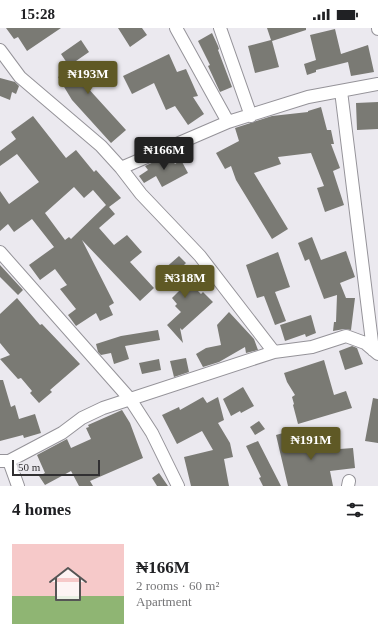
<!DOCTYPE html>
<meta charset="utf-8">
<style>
body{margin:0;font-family:"Times New Roman",serif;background:#f2f2f2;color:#202124;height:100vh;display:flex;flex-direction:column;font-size:15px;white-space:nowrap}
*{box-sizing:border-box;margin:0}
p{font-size:13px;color:#757577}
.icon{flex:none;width:22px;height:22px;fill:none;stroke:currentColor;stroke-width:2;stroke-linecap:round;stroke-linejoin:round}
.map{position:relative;height:458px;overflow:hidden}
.side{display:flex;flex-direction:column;background:#fff;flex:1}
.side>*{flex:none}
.scale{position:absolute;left:12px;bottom:10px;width:88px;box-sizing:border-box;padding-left:4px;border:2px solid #313032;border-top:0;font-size:11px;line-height:14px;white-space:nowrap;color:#313032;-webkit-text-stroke:3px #ebe9ef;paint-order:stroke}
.price{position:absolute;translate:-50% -34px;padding:0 9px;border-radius:4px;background:#5f5925;color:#fff;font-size:13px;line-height:26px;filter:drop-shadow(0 1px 2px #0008)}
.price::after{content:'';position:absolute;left:50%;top:24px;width:12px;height:9px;margin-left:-6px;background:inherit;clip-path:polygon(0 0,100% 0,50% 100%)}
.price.selected{background:#222;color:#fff}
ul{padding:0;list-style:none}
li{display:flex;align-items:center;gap:12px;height:100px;padding:0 12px}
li+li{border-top:1px solid #e0e0e0}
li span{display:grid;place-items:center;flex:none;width:112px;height:80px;border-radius:0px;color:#555}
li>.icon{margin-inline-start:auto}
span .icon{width:48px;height:48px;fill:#fffc;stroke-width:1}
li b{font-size:17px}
h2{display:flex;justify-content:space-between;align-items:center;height:48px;padding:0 12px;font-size:17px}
.status{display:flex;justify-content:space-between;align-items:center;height:28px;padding:0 20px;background:#fff;direction:ltr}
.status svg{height:11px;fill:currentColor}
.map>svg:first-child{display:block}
</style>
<div class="status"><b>15:28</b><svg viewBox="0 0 49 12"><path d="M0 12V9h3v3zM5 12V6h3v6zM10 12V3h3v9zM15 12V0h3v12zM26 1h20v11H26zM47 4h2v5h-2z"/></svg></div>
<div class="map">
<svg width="378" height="458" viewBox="0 0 378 458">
<rect width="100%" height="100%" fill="#ebe9ef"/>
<!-- building -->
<path fill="#7a7a74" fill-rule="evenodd" d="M6,0H61L27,23L18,9L14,11Z
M118,0H142L147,7L130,19Z
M267,0H306V2L272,13L279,39L255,45L248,18L271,12Z
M335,1L341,26L368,17L374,44L351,48L348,34L316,42V44L307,47L304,36L316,32L310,7Z
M212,5L218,18L219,21L218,22L232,59L220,64L208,38L210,37L198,13Z
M81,12L89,24L76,33L90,56L86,58L126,102L111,115L72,72L58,49L71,41L61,26Z
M169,26L177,44L186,41L198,68L193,69L204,86L188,97L175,78L166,82L154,55L132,66L123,48Z
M0,50L15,54L19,58L16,66L12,64L10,72L0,68Z
M378,74V101L357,102L356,75Z
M321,79L327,102H331L334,116H331L340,140L333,143L344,177L325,184L317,160L324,158L311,125L278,129L281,136L254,145L288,201L272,211L236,152L231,138L225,141L216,125L239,113L235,100L272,88L308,84V83Z
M33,88L66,130L76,122L94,144L96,142L121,170L109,179L115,186L99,200L114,217L127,207L142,224L130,234L154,260L140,273L82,212L114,275L109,278L113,287L100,293L96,285L76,298L68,287L76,281L60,261L67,257L55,241L40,252L29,237L54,219L32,191L14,204L8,196L0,203V163L9,176L39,154L17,126L0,138V123L16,111L11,104ZM74,159L84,170L93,162L106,177L71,211L69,209L65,212L45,185Z
M169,127L175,136L181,132L188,145L162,159L156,148L144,155L139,148L148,142L145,138Z
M312,209L321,232L346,223L355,249L340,255L346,270H355L351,302L344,301L333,303L334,294H336L337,267L324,271L309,231L305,233L298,215Z
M278,224L290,259L275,264L286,293L275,297L264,268L257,270L246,237Z
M179,228L186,235L178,243L201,266L203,264L213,274L182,302L180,300L183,315L167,297L181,284L175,278L177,276L172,270L180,262L163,242Z
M0,237L23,262L18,267L0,249Z
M17,270L40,297L42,296L80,336L50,362L52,364L39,375L30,365L32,363L21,350L18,351L0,331L10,327L0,315V286Z
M229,284L254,311L258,322L246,325L245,319L219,334L203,339L196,326L206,320L221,317L217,297Z
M311,287L316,305L306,309L305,306L285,313L280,297Z
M158,302L160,312L125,318L129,331L114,336L111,325L101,327L98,324L96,316L121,308Z
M352,318L357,320L363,336L345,342L339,323Z
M186,330L189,344L174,349L170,333Z
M159,331L161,342L142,346L139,335Z
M324,332L334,367L346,363L352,380L298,396L293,377L294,376L292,369L295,367L287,354L284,345Z
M0,352H3L11,379L15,377L19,391L35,386L41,405L24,410L23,407L0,413Z
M243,359L254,378L241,385L240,383L231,388L223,371Z
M203,369L207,375L218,369L224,392L218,395L230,415L233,429L224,431L229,458H191L184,429L213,422L202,403L177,416L162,387L179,379L180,382Z
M373,370L378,371V415L365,413Z
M122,382L130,395L143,430L90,453L93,458H79L71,443L45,457L39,448L45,445L37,427L67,411L71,420L91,411L86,400L89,399L88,397Z
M259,393L265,401L255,407L250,399Z
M301,400L307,424L325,420L326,422L353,420L355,440L330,443L333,458H288L276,407Z
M258,413L281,458H263L259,450L261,449L246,418Z
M159,445L168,458H157L152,450Z"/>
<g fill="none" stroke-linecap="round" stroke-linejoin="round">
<defs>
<path id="minor" d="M176,0L228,94
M220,0L251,88
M378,0V1
M0,22L20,49L101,118L121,140L141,166L200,228L274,324
M341,63L373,322
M121,140L228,94L308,69L378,56
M0,224L130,371L152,405L178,458
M0,433H9L62,405L82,390L103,380L274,324L312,319L346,308L365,315L378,326
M9,433L18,458
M348,458L349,453"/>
</defs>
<!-- minor casing -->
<use href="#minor" stroke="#959399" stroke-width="14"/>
<!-- minor -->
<use href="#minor" stroke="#fff" stroke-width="12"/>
</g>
</svg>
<div class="scale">50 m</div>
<b class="price" style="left:88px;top:67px">₦193M</b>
<b class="price selected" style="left:164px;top:143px">₦166M</b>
<b class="price" style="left:185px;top:271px">₦318M</b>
<b class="price" style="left:311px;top:433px">₦191M</b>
</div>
<section class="side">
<h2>4 homes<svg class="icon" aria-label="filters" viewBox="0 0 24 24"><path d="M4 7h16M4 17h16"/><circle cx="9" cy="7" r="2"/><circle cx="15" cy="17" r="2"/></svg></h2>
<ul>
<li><span style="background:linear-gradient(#f6c9c9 65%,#8fb573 0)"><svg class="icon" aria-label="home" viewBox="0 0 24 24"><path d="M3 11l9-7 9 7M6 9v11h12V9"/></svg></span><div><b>₦166M</b><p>2 rooms · 60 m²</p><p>Apartment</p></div></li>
</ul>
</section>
